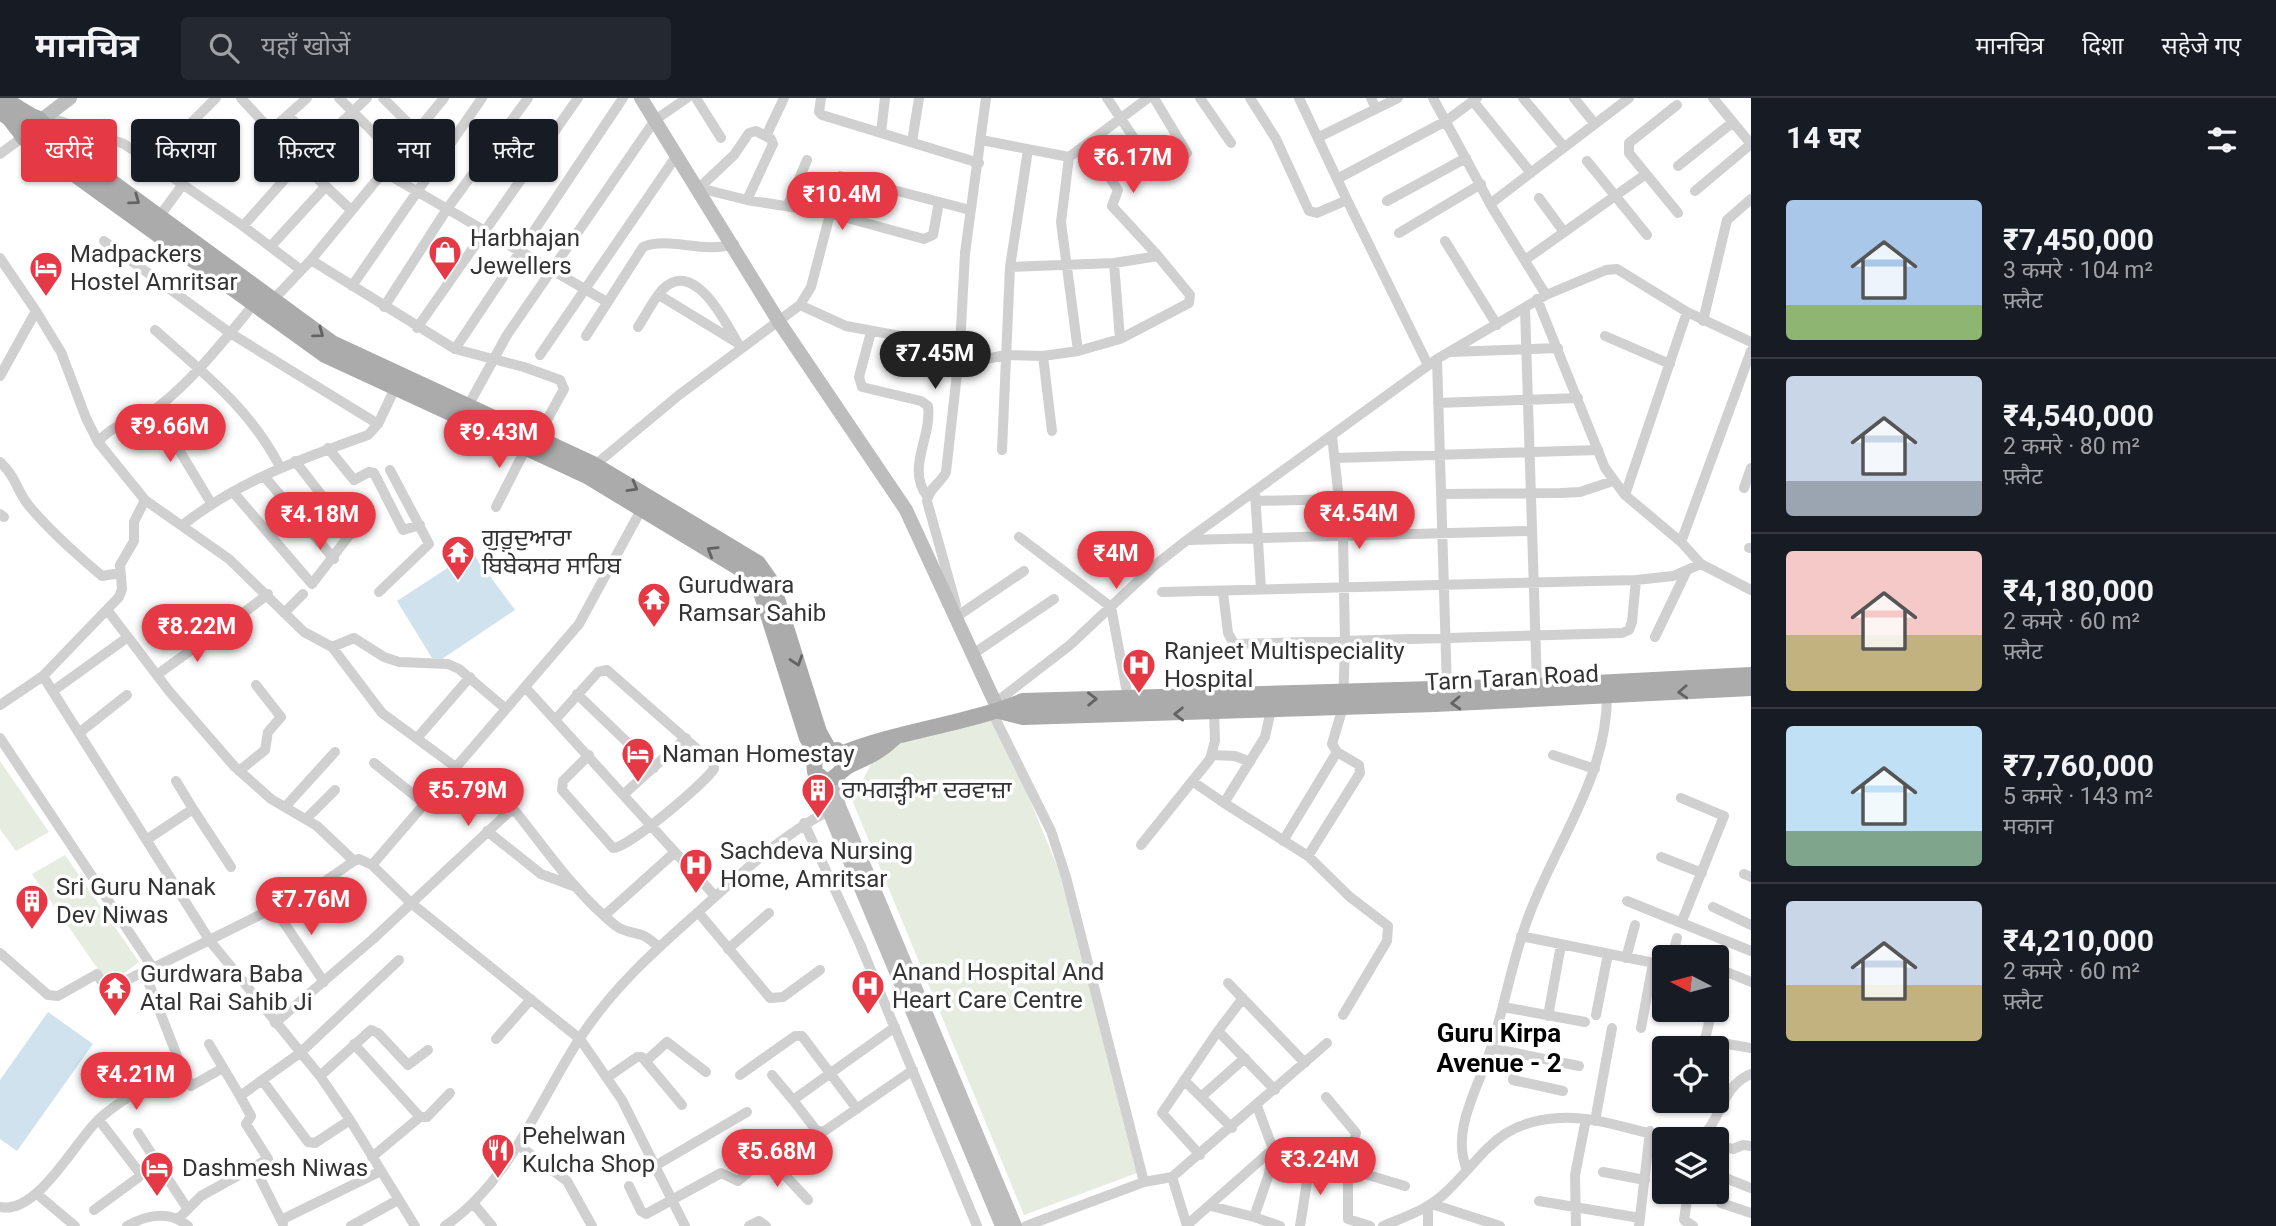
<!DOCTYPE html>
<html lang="hi">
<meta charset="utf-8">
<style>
body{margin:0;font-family:Roboto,"Noto Sans Devanagari","Noto Sans Gurmukhi",sans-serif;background:#242831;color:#f1f3f6;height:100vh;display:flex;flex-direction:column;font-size:26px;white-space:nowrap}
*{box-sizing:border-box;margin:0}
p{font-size:23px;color:#9ea1a6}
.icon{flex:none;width:38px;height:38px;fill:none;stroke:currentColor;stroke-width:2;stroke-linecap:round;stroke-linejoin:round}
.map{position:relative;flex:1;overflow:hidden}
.panel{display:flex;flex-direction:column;background:#171b24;width:525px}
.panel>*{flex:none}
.banner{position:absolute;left:21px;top:21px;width:665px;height:63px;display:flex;gap:14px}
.needle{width:46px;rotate:276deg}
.controls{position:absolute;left:1652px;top:847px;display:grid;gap:14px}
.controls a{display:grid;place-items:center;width:77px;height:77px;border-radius:7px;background:#171b24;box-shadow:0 2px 5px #0004;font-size:35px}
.price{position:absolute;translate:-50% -60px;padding:0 16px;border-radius:24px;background:#e63946;color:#fff;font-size:23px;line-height:46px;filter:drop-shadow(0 2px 4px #0008)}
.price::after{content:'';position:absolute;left:50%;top:42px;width:21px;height:16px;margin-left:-10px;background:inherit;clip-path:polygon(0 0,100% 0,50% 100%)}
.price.current{background:#222;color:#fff}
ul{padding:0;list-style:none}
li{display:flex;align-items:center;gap:21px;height:175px;padding:0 35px}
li+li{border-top:2px solid #363941}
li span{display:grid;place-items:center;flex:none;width:196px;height:140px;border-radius:7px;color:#555}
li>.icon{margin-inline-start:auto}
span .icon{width:84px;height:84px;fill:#fffc;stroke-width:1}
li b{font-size:30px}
h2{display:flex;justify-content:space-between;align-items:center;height:84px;padding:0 35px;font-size:30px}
.pill{padding:0 24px;border-radius:7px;background:#171b24;box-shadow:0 2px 5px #0004;font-size:24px;line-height:63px}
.pill.current{background:#e63946;color:#fff}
header{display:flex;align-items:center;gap:42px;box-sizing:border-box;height:98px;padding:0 35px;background:#171b24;border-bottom:2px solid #363941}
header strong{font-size:33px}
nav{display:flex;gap:38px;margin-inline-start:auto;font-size:24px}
.search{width:490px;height:63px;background:#242831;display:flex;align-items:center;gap:18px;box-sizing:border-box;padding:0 24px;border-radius:7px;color:#9ea1a6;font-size:26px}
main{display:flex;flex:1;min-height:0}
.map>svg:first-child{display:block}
</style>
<header>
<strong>मानचित्र</strong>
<div class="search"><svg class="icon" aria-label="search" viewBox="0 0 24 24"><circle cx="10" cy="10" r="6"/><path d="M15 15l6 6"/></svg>यहाँ खोजें</div>
<nav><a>मानचित्र</a><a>दिशा</a><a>सहेजे गए</a></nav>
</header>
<main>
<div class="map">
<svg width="1751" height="1128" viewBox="0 0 1751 1128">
<rect width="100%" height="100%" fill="#fff"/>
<!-- green -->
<path fill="#e6ecdf" d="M997,621L1065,788L1145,1072L1024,1117L852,702L877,655L917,632Z
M0,663L49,734L16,753L0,731Z
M65,757L139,864L109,887L32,776Z"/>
<!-- water -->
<path fill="#cfe2ee" d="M472,454L515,512L442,561L432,560L397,503Z
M48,914L93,946L17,1053L0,1041V982Z"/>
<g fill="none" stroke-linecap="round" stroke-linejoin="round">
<!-- minor -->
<path stroke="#d0d0d0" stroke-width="10" d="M241,0L300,64L351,112
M339,0L396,57
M383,0L416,33
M696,0L721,40
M821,0L819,14L822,17L881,35
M885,0L881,35L979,65
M1107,0L1156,73
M1154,0L1187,55
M1200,0L1231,45
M1250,0L1276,41L1309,113L1317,115L1347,102L1428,267
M1299,0L1347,102
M1371,0L1376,11
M1433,0L1493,111L1546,197
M1523,0L1564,49
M1574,0L1595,26
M1713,0L1751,46
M1473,3L1531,75
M288,17L318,48
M46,18L124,46L243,128L301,172
M270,33L307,0
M766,38L784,0
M1319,39L1398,0
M323,42L351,72
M981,42L1069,59L1148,0
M912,44L919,0
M1088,47L1118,92L1112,108L1158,158
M0,56L23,39
M1587,63L1647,137
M152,64L216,0
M1678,68L1733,24
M382,73L607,204
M1646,76L1678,115
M1337,81L1446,23L1477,0
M699,90L747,102L829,115L924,141L933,137L939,104
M699,90L734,57L749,35L756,33L771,41L773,46L747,102
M1695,93L1751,46
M1539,100L1564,134
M1387,103L1466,60
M1490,106L1629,0
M788,107L807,62
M159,119L183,86
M243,128L300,64L367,0
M1399,135L1481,86
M104,143L230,235L378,326
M1445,143L1497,227
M271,148L326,88
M0,160L36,213L0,278
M311,162L455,251L524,269L560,282L564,291L537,340
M1525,162L1646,76L1629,55V45L1677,7
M1114,165L1120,241
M1010,169L1114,165L1158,158L1190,197L1189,205L1120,241L1078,253
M352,188L482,0
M659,197L736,244
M1537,201L1605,370L1625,397L1681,444L1701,466L1751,492
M270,205L311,162L444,0
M800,207L846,228L960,249
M384,209L447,111L528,0
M1525,210L1537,588
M1703,223L1727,122L1751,101
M638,229C646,217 653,202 662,192C695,157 729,231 741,251
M417,230L578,0
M155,232C203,275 250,310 280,369
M871,234L859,279L862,289L921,303L928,308C932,340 906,370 927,398
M586,238L643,149C669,138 703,156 734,146
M1605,238L1670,266
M455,251L623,0
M1450,254L1558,250
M540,257L677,57
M1043,258L1052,333
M1437,261L1447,591
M958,267L1005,257L1043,258L1078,253L1061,124L1069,59
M1438,305L1578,300
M468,308L507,237L655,22L687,0
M155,312L211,405
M98,344C119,320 138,325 158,309C195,280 225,241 255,205
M328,350L354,382L369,374L374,375L403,432L420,427
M1002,352L1010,169L1028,52
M1336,360L1598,352
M295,363L334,413
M0,364C18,381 16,393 30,409C51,434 77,457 102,478L120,475
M595,367L679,297L800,207L811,189L840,78L970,112
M264,378L334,461
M1744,390L1751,370
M233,394L312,486L351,435L337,413L308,430
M1255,394L1261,491
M1441,396L1561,395L1580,394L1613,383
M1625,397L1687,214
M145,402L229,461L304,534L332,549L382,615L457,670
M1256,403L1340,401
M496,409L526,350
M0,416L4,419
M184,426C239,383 303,360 368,337L378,326L397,286
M1019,439L1111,509L1128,600
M1188,442L1530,433
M1681,444L1751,253
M1749,450H1751
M379,494L429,446L390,372
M1162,494L1636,482L1673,478L1701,466
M1223,494L1228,535L1234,546L1622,535L1629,532L1632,524L1636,482
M956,507L927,403C928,391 941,385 946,374L960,249L965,155L986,0
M108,513L169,593L234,668L271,701L317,728L354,763
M284,515L303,496
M959,517L1024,473
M1655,539L1687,472
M332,549L354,540L384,559L399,564L448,566L459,571L506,611
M973,556L1054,501
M157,577C194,549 232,525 268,496
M43,578L210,843L320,978L350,1022L415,1128
M525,589L715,798
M53,593L128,539
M577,596L654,670
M995,605L1070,547L1154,468L1187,442L1437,261L1546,197L1606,172L1617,171L1687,214L1751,244
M0,607L43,578L119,499L122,491L120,467L134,443V424L145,402L98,344L86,320L61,254L36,213
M1272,607L1265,639L1224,705L1308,758L1350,799L1388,828L1387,843L1343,917
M992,614L1051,733L1066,779L1144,1084
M555,622L598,574L607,572L713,665L714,671C703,686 629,750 613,750L562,692L563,683L589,657
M79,635L127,597
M418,639L470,579
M0,640L153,870L318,788L354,763L359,761L372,767L579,526L642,410
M1212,657L1235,658L1250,664
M1553,657L1595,671
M374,665L424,705
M239,673L265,652L268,634L281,619L256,587
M176,683L193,711
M1192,683L1224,705
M624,696L686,640
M1681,700L1724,718L1682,823
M285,709L335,654
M306,721L335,692
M804,725L860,846L977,1128
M487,733L541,776L576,789
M146,742L193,711L231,769
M1283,743L1337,654L1332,646L1343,609L1345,545L1343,438L1332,338
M1141,747L1210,661L1215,643L1214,615
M1308,758L1360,675L1359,667L1337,654
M1661,759L1702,775
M372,767L411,805L580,941L622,1002L685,1128
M1744,776L1751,779
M1627,803L1751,853
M1713,809L1751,827
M274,810L324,884
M698,814L770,900L783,899L820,872
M605,817L674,755
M1521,838L1664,867
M728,851L769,815
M0,855L48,897L58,898L97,876L107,892L149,871
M1672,859L1677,840
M1626,860L1635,827
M1717,870L1751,884
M1228,885L1305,965
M1717,894L1723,873
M1503,909L1585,924
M1596,917L1608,856
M1548,918L1561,847
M275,925L373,841L510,713L516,714C547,753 577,797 616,828C631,839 639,829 658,849
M895,929L793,1002L816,1032L823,1034L913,972
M1641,930L1653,865
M1218,933L1243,900
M496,941L531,901
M1705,942L1751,950
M209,946L240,998L300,955L399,862
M354,946L420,1019L372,1059
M1491,950L1579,968
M1703,950L1712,912
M1518,956L1513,982L1563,993
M646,963L667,944L706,974
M181,968L191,988L223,970
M740,977L795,938H802L857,1011
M772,977L793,1002
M320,978L371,932L378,935L408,967L428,952
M608,979L637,959H642L682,1007
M262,982L308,1044L315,1045L350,1022
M1184,982L1232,1030
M1202,998L1245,960
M1326,999L1356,1035L1348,1071V1121L1370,1128
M420,1019H427L450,995
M1595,1023L1612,930
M138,1035L187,1110
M518,1047L567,1083L592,1128
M1717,1047L1733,1051L1743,1047L1751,1048
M1200,1057L1162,1015L1218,933L1275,992
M768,1059L808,1102
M655,1068L747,1014
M255,1070L283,1126
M1348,1071L1405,1088
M1467,1072C1450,1032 1479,989 1491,950C1506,904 1513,856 1531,812C1560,738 1609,674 1607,592
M1603,1074L1645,1082
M1728,1081L1751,1090
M629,1088L641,1113L646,1116L721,1075L738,1083L793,1037
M1688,1094L1684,1122L1693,1128
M37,1096L75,1128
M1539,1103L1640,1120
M473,1105L492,1128
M1721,1105L1751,1115
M1432,1106L1500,1128
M1211,1108L1254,1119L1269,1076L1273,1051
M1428,1108V1128
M0,1109C37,1117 74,1045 98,1022C122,1000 153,985 181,968L144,873
M94,1112L139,1079V1074L99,1022
M1254,1119L1280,1128
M179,1120L201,1098L268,1061L246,1026L251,1018L240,998
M281,1122L381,1073
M1187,1127L1273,1051L1257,1008
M127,1128C146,1117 170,1112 188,1128
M351,1128L398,1102
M445,1128C511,1083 538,1004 580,940C612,891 653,854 696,816C738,778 780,738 830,712
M749,1128L759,1123L766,1128
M1026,1128L1144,1084L1172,1079
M1187,1128L1172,1079L1327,945
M1300,1128L1310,1065
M1383,1128C1404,1119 1427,1112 1444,1096C1485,1058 1496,1023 1560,1020C1606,1017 1651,1043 1697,1041C1722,1027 1719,989 1751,976
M1576,1128L1575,1077L1586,1021
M1639,1128L1650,1033"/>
<!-- secondary -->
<path stroke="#bdbdbd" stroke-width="14" d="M641,0L779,224L906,412L999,613
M40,23L70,0
M838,679L835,693L839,708L1015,1128
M820,682L821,694L1002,1128"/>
<!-- primary -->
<path stroke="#ababab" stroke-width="16" d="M2,0L35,20
M0,14L9,20L20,34
M20 31a12 12 0 1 1 24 0a12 12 0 1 1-24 0Z
M43,29L61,47L332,245L593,366L758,465L772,485L819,634L829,652
M27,42L325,257L587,378L749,476L760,491L807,640L819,659
M999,613L1023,619L1435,606L1751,590
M841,656C900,632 964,627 1023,603L1537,588L1751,577
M846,669V661L837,652L822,655L814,664L815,674L826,684C837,680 840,672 850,667C867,659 880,654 894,640"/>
</g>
<!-- one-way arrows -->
<defs><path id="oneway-chevron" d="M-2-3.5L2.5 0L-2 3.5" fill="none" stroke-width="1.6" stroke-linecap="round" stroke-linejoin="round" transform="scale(1.75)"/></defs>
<g stroke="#636363">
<use href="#oneway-chevron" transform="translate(135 102) rotate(36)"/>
<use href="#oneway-chevron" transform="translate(319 235) rotate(36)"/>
<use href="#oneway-chevron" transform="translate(633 389) rotate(30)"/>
<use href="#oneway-chevron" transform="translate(712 453) rotate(-148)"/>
<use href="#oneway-chevron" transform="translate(797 563) rotate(72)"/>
<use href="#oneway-chevron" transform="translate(1683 594) rotate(177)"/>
<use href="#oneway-chevron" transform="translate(1092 601) rotate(-1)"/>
<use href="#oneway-chevron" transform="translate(1456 605) rotate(177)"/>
<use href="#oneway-chevron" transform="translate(1179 616) rotate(179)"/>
</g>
<!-- icons -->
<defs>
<symbol id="shop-pin" viewBox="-11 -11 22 30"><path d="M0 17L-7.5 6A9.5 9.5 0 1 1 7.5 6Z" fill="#e63946" stroke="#fff"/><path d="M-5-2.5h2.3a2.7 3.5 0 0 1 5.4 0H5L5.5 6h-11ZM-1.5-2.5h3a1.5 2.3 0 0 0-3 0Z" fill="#fff"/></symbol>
<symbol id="hotel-pin" viewBox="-11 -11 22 30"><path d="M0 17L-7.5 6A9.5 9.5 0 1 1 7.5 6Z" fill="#e63946" stroke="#fff"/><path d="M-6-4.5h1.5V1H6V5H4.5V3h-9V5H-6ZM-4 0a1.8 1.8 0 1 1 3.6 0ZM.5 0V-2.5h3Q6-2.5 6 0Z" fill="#fff"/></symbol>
<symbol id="temple-pin" viewBox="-11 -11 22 30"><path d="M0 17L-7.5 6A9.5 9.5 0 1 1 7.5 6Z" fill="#e63946" stroke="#fff"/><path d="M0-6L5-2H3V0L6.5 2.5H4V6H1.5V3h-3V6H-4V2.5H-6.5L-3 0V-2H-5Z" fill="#fff"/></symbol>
<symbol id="hospital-pin" viewBox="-11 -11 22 30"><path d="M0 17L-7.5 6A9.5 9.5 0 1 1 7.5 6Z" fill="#e63946" stroke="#fff"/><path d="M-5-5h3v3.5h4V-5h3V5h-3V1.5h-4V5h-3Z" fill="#fff"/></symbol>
<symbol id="building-pin" viewBox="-11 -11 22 30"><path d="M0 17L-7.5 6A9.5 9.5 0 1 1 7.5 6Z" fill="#e63946" stroke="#fff"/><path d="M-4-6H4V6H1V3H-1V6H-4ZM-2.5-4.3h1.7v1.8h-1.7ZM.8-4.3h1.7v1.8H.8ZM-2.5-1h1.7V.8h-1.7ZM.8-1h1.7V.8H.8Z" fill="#fff"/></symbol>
<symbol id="restaurant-pin" viewBox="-11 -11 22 30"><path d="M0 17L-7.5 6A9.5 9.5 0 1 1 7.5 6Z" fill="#e63946" stroke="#fff"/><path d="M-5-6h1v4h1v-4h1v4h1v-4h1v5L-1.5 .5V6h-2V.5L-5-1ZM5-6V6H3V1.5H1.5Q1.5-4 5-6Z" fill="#fff"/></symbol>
</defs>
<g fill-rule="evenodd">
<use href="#shop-pin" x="426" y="135" width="38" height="52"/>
<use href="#hotel-pin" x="27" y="151" width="38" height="52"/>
<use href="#temple-pin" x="439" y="435" width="38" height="52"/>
<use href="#temple-pin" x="635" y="482" width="38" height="52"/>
<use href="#hospital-pin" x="1120" y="548" width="38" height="52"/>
<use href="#hotel-pin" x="619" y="637" width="38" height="52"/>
<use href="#building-pin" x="799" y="673" width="38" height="52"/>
<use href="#hospital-pin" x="677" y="748" width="38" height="52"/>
<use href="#building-pin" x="13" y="784" width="38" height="52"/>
<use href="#hospital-pin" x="849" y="869" width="38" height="52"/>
<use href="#temple-pin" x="96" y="871" width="38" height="52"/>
<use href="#restaurant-pin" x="479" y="1033" width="38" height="52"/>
<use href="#hotel-pin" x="138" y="1051" width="38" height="52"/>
</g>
<g text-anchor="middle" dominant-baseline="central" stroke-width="7" stroke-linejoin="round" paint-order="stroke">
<!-- poi labels -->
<g font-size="24" fill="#333" stroke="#fff" text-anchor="start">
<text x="470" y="140">Harbhajan<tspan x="470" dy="28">Jewellers</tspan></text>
<text x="70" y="156">Madpackers<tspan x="70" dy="28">Hostel Amritsar</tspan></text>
<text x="482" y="440">ਗੁਰੂਦੁਆਰਾ<tspan x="482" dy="28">ਬਿਬੇਕਸਰ ਸਾਹਿਬ</tspan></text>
<text x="678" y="487">Gurudwara<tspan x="678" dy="28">Ramsar Sahib</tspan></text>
<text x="1164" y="553">Ranjeet Multispeciality<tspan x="1164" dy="28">Hospital</tspan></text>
<text x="662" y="656">Naman Homestay</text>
<text x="842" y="692">ਰਾਮਗੜ੍ਹੀਆ ਦਰਵਾਜ਼ਾ</text>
<text x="720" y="753">Sachdeva Nursing<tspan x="720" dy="28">Home, Amritsar</tspan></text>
<text x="56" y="789">Sri Guru Nanak<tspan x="56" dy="28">Dev Niwas</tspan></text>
<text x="892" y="874">Anand Hospital And<tspan x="892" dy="28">Heart Care Centre</tspan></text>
<text x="140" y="876">Gurdwara Baba<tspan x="140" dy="28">Atal Rai Sahib Ji</tspan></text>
<text x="522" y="1038">Pehelwan<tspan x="522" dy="28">Kulcha Shop</tspan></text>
<text x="182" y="1070">Dashmesh Niwas</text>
</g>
<!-- street labels -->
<g font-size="24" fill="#333" stroke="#fff">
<text transform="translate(1512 580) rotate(-3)">Tarn Taran Road</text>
</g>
<!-- neighbourhood labels -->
<g font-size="26" font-weight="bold" fill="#000" stroke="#fff">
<text x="1499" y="935">Guru Kirpa<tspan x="1499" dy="30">Avenue - 2</tspan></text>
</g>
</g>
</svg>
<div class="controls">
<a><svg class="needle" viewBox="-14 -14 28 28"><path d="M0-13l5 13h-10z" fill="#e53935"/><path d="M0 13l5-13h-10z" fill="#9ea1a6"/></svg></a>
<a><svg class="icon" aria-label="locate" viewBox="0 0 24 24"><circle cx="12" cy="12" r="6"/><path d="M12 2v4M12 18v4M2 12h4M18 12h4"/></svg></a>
<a><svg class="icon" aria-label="layers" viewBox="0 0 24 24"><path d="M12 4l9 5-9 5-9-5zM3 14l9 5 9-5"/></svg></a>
</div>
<b class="price" style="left:1133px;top:97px">₹6.17M</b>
<b class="price" style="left:842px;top:134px">₹10.4M</b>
<b class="price current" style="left:935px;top:293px">₹7.45M</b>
<b class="price" style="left:170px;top:366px">₹9.66M</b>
<b class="price" style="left:499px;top:372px">₹9.43M</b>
<b class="price" style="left:1359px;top:453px">₹4.54M</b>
<b class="price" style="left:320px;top:454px">₹4.18M</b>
<b class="price" style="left:1116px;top:493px">₹4M</b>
<b class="price" style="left:197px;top:566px">₹8.22M</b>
<b class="price" style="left:468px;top:730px">₹5.79M</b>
<b class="price" style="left:311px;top:839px">₹7.76M</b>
<b class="price" style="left:136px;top:1014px">₹4.21M</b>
<b class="price" style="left:777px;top:1091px">₹5.68M</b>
<b class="price" style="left:1320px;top:1099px">₹3.24M</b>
<div class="banner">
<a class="pill current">खरीदें</a>
<a class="pill">किराया</a>
<a class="pill">फ़िल्टर</a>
<a class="pill">नया</a>
<a class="pill">फ़्लैट</a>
</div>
</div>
<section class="panel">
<h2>14 घर<svg class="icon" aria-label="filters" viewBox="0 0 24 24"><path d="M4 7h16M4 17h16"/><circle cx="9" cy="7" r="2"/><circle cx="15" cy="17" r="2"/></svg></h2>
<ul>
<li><span style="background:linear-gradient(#a9c7e8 75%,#8fb573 0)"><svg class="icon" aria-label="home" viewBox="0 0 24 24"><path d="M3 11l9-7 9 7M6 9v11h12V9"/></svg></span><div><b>₹7,450,000</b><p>3 कमरे · 104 m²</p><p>फ़्लैट</p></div></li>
<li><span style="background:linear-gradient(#c9d6e8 75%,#9aa5b1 0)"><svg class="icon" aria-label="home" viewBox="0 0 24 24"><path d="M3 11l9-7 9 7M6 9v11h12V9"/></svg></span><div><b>₹4,540,000</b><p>2 कमरे · 80 m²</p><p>फ़्लैट</p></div></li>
<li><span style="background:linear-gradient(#f6c9c9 60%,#c2b280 0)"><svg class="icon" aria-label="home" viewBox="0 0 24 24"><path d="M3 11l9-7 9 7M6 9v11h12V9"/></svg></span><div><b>₹4,180,000</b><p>2 कमरे · 60 m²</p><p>फ़्लैट</p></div></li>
<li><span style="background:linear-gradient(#bfe0f5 75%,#7fa58c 0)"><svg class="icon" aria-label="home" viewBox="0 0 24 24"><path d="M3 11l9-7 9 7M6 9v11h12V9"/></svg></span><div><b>₹7,760,000</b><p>5 कमरे · 143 m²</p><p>मकान</p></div></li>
<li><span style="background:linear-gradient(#c9d6e8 60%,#c2b280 0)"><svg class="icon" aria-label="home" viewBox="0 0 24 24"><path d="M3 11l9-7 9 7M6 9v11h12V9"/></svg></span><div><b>₹4,210,000</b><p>2 कमरे · 60 m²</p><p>फ़्लैट</p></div></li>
</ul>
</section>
</main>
